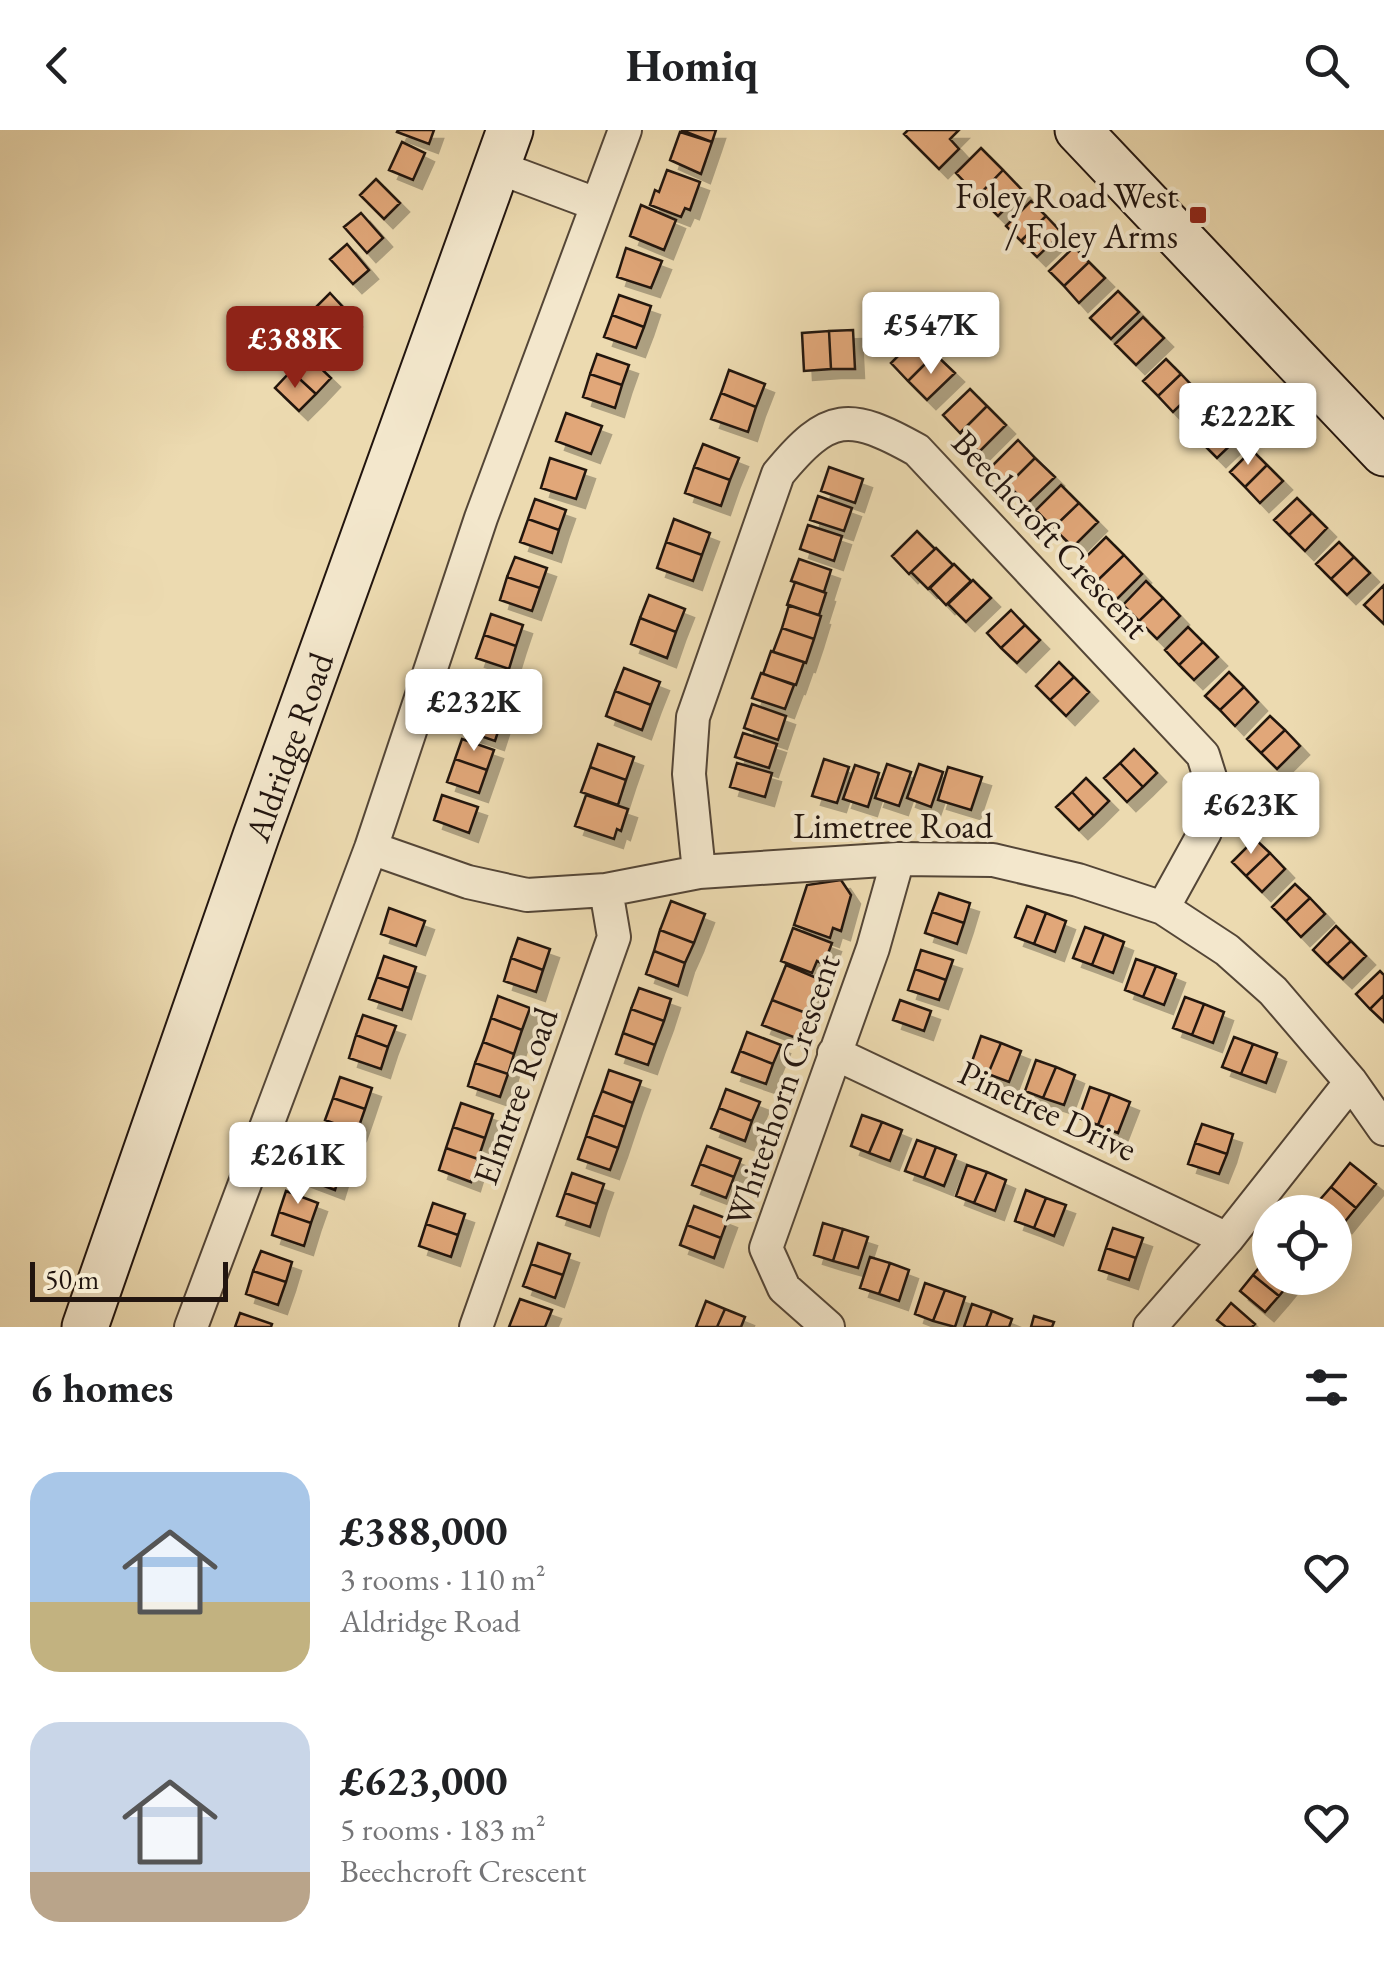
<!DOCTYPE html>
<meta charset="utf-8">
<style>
body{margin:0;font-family:"EB Garamond",serif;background:#f2f2f2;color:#202124;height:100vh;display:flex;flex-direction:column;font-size:38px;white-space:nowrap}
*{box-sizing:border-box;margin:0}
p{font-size:32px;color:#757577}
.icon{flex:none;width:55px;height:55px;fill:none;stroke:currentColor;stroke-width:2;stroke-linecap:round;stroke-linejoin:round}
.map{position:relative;height:1197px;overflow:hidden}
.details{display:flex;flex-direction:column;background:#fff;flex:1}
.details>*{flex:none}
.controls{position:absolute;left:1252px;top:1065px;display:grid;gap:20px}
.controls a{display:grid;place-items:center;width:100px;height:100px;border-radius:50%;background:#fff;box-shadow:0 5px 25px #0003;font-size:50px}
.scale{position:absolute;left:30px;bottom:25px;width:198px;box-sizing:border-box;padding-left:10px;border:5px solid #22150f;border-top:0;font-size:28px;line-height:35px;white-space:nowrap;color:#22150f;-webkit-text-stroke:8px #f3e7cc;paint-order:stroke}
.price{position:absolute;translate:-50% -85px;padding:0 22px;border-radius:10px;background:#fff;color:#222;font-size:32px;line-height:65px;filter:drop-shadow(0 2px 5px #0008)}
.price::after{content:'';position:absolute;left:50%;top:60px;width:30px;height:22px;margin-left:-15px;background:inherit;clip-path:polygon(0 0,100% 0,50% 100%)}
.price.active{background:#8f2418;color:#fff}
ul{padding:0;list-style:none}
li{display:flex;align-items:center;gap:30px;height:250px;padding:0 30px}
li span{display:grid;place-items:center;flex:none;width:280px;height:200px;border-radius:30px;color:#555}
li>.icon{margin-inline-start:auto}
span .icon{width:120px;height:120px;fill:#fffc;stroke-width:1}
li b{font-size:42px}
h2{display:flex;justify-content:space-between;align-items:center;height:120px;padding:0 30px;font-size:42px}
header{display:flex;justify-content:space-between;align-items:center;height:130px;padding:0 30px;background:#fff;font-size:45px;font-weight:700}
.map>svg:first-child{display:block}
</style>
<header><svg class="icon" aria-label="back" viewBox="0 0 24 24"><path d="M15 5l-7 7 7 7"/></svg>Homiq<svg class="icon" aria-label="search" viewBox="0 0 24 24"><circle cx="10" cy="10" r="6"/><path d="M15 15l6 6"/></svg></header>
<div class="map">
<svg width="1384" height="1197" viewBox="0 0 1384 1197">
<defs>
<filter id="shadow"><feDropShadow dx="9" dy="9" stdDeviation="0" flood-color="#0004"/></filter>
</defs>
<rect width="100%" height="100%" fill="#ecdab0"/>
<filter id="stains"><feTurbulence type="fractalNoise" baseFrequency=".002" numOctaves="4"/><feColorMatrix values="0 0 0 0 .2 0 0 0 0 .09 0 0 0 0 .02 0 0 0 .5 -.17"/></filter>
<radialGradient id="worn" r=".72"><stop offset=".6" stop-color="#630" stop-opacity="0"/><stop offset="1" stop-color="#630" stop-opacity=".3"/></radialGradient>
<!-- building -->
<path fill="#e1a779" stroke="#22150f" stroke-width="2.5" filter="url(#shadow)" d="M398,0H434L429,14L397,2Z
M681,0H716L712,12Z
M908,0H959L950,9L959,19L939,39L904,4Z
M680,2L712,12L701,44L670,30Z
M402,12L425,23L413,50L389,40Z
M981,18L1003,40L978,66L956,43Z
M667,40L700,52L690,80L685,78L681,87L650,75L655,60L659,62Z
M1003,40L1023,61L998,86L978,66Z
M376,49L400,73L384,89L360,65Z
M1031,71L1046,86L1021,111L1006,96Z
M641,75L676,90L664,120L630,106Z
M361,83L383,108L367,123L344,97Z
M1046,86L1062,103L1037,127L1021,111Z
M347,114L369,140L353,154L330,129Z
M1074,117L1089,132L1064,156L1049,141Z
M626,118L662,131L651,158L617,147Z
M1089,132L1105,148L1079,173L1064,156Z
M1118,161L1139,182L1111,209L1090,188Z
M330,163L353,188L335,205L312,181Z
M619,165L651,176L644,197L612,185Z
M312,181L335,205L314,226L290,201Z
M612,185L644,197L636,218L604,207Z
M1143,187L1164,208L1136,235L1115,214Z
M853,200L855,239H831L829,201Z
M829,201L831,239L804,241L802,203Z
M918,206L935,224L908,251L891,233Z
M597,224L629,235L622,255L590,244Z
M935,224L955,243L927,270L908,251Z
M307,225L331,248L316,264L291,241Z
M1166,229L1181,244L1158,266L1143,251Z
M729,240L765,254L756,277L721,263Z
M291,241L316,264L299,281L275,258Z
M590,244L622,255L615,278L583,267Z
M1181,244L1196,260L1173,282L1158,266Z
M970,259L987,276L960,303L943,285Z
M721,263L756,277L748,302L711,289Z
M1209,274L1224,290L1201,312L1187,297Z
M987,276L1006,295L979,322L960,303Z
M566,283L602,296L591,324L556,311Z
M1224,290L1240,306L1217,328L1201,312Z
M1018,310L1035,328L1008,355L991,337Z
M703,314L739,328L730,350L694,337Z
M1252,320L1267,335L1245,357L1230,342Z
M550,328L586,340L576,369L541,358Z
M1035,328L1055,347L1027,374L1008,355Z
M1267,335L1283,351L1260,373L1245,357Z
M694,337L730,350L721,376L685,363Z
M829,337L863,349L855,373L821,361Z
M1061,355L1079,373L1053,398L1036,380Z
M818,366L852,378L844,401L810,390Z
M1297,368L1312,383L1289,405L1274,390Z
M535,369L566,380L559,400L528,389Z
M1079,373L1098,392L1073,417L1053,398Z
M1312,383L1327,398L1305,421L1289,405Z
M528,389L559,400L552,423L520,412Z
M674,389L710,403L702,425L666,412Z
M808,395L842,406L834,431L800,419Z
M917,401L935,419L909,444L892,426Z
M1106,407L1124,425L1098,450L1081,432Z
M666,412L702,425L693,451L657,438Z
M1339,412L1354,427L1331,449L1316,434Z
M936,418L953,435L928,459L911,442Z
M1124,425L1142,444L1117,469L1098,450Z
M515,427L547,438L540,458L507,447Z
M1354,427L1370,443L1347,465L1331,449Z
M799,429L831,440L824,462L791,451Z
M954,434L971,451L946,475L930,458Z
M507,447L540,458L532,481L500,470Z
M973,450L991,468L966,492L948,474Z
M1146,451L1163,468L1139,491L1123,475Z
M795,452L826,463L819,485L787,475Z
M1384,455V494L1364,475Z
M649,465L685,479L676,502L640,488Z
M1163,468L1180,486L1157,509L1139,491Z
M789,475L821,486L814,509L782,498Z
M1011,480L1025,495L1001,518L987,503Z
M491,484L523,495L516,516L484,505Z
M640,488L676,502L667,528L631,514Z
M1025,495L1040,510L1017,533L1001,518Z
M1188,497L1203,512L1179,535L1165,520Z
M782,498L814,509L806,533L773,522Z
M484,505L516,516L509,539L476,528Z
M1203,512L1218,527L1194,550L1179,535Z
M771,521L804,532L796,555L763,544Z
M1059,532L1074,547L1050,570L1036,556Z
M624,538L660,552L651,575L615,561Z
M1229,542L1244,557L1220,580L1205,566Z
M761,543L794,555L785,579L752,568Z
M1074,547L1089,562L1066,586L1050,570Z
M480,549L512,560L505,580L473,569Z
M1244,557L1258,572L1235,596L1220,580Z
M615,561L651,575L642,600L606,586Z
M473,569L505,580L495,611L463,600Z
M752,574L786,586L778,610L744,598Z
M1270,586L1285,600L1261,623L1247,609Z
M1285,600L1300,616L1277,639L1261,623Z
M743,603L777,614L769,638L735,627Z
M462,609L494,620L487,640L455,629Z
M598,614L634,627L626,650L590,637Z
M1134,619L1157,643L1143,657L1120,633Z
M455,629L487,640L479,663L447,652Z
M824,629L849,637L837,673L812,666Z
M737,633L772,643L765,667L730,657Z
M1120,633L1143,657L1127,672L1104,648Z
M887,634L911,642L899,676L875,668Z
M919,634L943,642L931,677L907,668Z
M855,635L879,643L868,677L843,669Z
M590,637L626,650L618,675L581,662Z
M948,637L982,647L971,680L938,670Z
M1086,648L1109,671L1094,686L1072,662Z
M1072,662L1094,686L1079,700L1056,677Z
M442,665L478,677L469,703L434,690Z
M586,665L628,679L621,701L617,699L614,709L575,696Z
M1255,709L1270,723L1246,746L1232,732Z
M1270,723L1285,739L1262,762L1246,746Z
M841,750L851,765L841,801L833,798L830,808L794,795L807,755Z
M1295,754L1310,768L1286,791L1272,777Z
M939,763L970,773L964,793L932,782Z
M1310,768L1325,784L1301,807L1286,791Z
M671,771L705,784L694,813L660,800Z
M1027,776L1046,783L1034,814L1015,807Z
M389,778L425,791L416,816L381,804Z
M932,782L964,793L957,814L925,803Z
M1046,783L1066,791L1055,822L1034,814Z
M1336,796L1351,811L1327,834L1313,820Z
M1085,797L1104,804L1092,835L1073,828Z
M793,798L832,813L824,834L817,831L812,843L781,831Z
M660,800L694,813L685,833L654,821Z
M1104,804L1124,812L1113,843L1092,835Z
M518,808L550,819L543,840L511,828Z
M1351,811L1366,826L1343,849L1327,834Z
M921,820L953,830L946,850L915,839Z
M654,821L685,833L678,856L646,844Z
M384,826L416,837L409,858L377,847Z
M511,828L543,840L536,862L504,851Z
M1136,829L1156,836L1143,867L1125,860Z
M786,835L819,849L806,883L772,870Z
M1156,836L1176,844L1164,875L1143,867Z
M915,839L946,850L939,870L908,860Z
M1380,841L1384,845V865L1370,879L1356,864Z
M377,847L409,858L402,880L369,869Z
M639,858L671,869L664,891L631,879Z
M1384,865V892L1370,879Z
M498,866L530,878L522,900L491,888Z
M1185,867L1204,874L1192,905L1173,898Z
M772,870L806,883L796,908L762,895Z
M900,870L931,881L924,901L893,890Z
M1204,874L1224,882L1213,913L1192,905Z
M631,879L664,891L655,915L623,903Z
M363,885L396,896L388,917L356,905Z
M491,888L522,900L514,924L483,912Z
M747,902L781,915L773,934L740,921Z
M623,903L655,915L648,935L616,924Z
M356,905L388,917L381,939L349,928Z
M981,906L1001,913L988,944L970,937Z
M1234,907L1253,914L1241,944L1222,937Z
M483,912L514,924L508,944L475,933Z
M1001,913L1021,921L1009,952L988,944Z
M1253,914L1277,923L1266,953L1241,944Z
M740,921L773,934L766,954L732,942Z
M1036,930L1056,937L1043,968L1025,961Z
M475,933L508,944L500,967L468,956Z
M1056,937L1075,945L1064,975L1043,968Z
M609,940L641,951L633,973L602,961Z
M340,947L372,958L365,979L333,968Z
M1090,957L1110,964L1098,995L1079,988Z
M726,959L760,972L752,991L719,978Z
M602,961L633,973L625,997L593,985Z
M1110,964L1130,972L1118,1003L1098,995Z
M333,968L365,979L357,1002L325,990Z
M461,973L493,984L485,1008L453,997Z
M719,978L752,991L745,1011L711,998Z
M593,985L625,997L618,1018L586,1006Z
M862,985L882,992L869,1023L851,1016Z
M882,992L902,1000L890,1031L869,1023Z
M1202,994L1233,1004L1227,1024L1195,1013Z
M453,997L485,1008L478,1029L446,1018Z
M317,1006L349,1016L342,1037L310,1026Z
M586,1006L618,1018L610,1040L578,1029Z
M917,1010L936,1017L924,1048L905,1041Z
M1195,1013L1227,1024L1219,1044L1188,1034Z
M707,1016L741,1029L734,1047L700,1034Z
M936,1017L956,1025L944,1056L924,1048Z
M446,1018L478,1029L471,1052L439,1040Z
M310,1026L342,1037L335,1060L303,1048Z
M1350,1033L1376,1054L1356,1078L1331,1057Z
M700,1034L734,1047L726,1068L692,1055Z
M967,1035L987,1042L974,1073L956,1066Z
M987,1042L1006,1050L995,1081L974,1073Z
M572,1043L604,1054L597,1074L565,1063Z
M1331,1057L1356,1078L1343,1094L1335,1087V1082H1329L1317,1073Z
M1026,1060L1046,1068L1034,1098L1015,1091Z
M286,1061L318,1073L311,1093L279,1082Z
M565,1063L597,1074L590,1097L557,1086Z
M1046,1068L1066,1075L1054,1106L1034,1098Z
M433,1073L465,1084L458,1105L426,1094Z
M694,1076L728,1089L721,1108L687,1095Z
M279,1082L311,1093L304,1116L272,1105Z
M823,1093L843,1099L833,1131L814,1125Z
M426,1094L458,1105L451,1127L419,1116Z
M687,1095L721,1108L714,1128L680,1115Z
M1113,1098L1143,1108L1136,1128L1106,1118Z
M843,1099L868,1107L858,1138L833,1131Z
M538,1113L570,1124L563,1145L531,1134Z
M1106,1118L1136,1128L1129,1150L1099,1140Z
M261,1121L292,1132L286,1152L253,1141Z
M870,1127L890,1133L879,1164L860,1158Z
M1266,1129L1270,1132V1148L1292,1150L1279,1166L1253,1145Z
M890,1133L909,1140L899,1171L879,1164Z
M531,1134L563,1145L555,1168L523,1156Z
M253,1141L286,1152L278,1175L246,1164Z
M1253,1145L1279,1166L1265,1182L1240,1161Z
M925,1153L945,1160L933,1191L915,1184Z
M945,1160L965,1167L955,1197L933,1191Z
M520,1169L552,1180L545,1197H509Z
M706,1171L725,1179L717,1197H696Z
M1231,1173L1255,1194L1252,1197H1226L1217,1190Z
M972,1174L992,1181L986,1197H964Z
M725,1179L745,1187L741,1197H717Z
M992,1181L1012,1189L1009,1197H986Z
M240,1183L272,1194L271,1197H235Z
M1034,1186L1054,1192L1052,1197H1031Z"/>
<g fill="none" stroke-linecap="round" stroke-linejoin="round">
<defs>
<path id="street" d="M497,37L596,74
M371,718L468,752L527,765L606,760L699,742L898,729L993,730L1078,750L1163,778L1227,820L1273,861L1351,952L1384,999
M699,742L689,644L693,587L778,344C829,282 849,282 917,320L1203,625L1214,660L1205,702L1163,778
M834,923L1227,1109
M191,1197L371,718L481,388L625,0
M476,1197L614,807L606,760
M828,1197L784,1158L766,1118L873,818L898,729
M1150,1197L1227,1109L1351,952"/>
<g id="secondary">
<path d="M1078,0L1384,323"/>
<path id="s1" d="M85,1197L256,706L510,0"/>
</g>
</defs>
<!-- street casing -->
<use href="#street" stroke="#544637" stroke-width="36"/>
<!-- secondary casing -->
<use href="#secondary" stroke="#22150f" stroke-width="49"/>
<!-- street -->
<use href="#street" stroke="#f3e7cc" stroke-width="32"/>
<!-- secondary -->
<use href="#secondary" stroke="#f3e7cc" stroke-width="45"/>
</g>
<!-- markers -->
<rect fill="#8f2418" stroke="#f3e7cc" stroke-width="4" x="1188" y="75" width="20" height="20" rx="5"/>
<g text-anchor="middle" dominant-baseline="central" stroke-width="8" stroke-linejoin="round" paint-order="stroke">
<!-- poi labels -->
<g font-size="35" fill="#22150f" stroke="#f3e7cc" text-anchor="end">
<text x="1178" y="65">Foley Road West<tspan x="1178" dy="40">/ Foley Arms</tspan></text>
</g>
<!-- street labels -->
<g font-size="35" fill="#22150f" stroke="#f3e7cc">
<text transform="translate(1051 404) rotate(47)">Beechcroft Crescent</text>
<text stroke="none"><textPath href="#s1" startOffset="615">Aldridge Road</textPath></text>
<text x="893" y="695">Limetree Road</text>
<text transform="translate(782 960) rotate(-71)">Whitethorn Crescent</text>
<text transform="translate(515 966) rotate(-70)">Elmtree Road</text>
<text transform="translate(1048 980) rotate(25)">Pinetree Drive</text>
</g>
</g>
<rect width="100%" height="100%" filter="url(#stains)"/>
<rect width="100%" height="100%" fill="url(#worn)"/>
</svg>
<div class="controls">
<a><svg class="icon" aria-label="locate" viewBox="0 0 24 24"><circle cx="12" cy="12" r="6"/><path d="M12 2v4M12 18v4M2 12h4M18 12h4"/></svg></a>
</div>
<div class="scale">50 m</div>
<b class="price" style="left:931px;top:247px">£547K</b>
<b class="price active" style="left:295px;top:261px">£388K</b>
<b class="price" style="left:1248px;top:338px">£222K</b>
<b class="price" style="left:474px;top:624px">£232K</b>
<b class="price" style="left:1251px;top:727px">£623K</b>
<b class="price" style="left:298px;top:1077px">£261K</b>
</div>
<section class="details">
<h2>6 homes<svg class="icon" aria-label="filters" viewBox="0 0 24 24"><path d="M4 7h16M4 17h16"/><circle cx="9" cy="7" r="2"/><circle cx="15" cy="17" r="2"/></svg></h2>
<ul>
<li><span style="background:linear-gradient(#a9c7e8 65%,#c2b280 0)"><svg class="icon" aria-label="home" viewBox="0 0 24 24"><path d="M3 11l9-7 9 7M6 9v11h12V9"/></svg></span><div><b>£388,000</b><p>3 rooms · 110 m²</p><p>Aldridge Road</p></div><svg class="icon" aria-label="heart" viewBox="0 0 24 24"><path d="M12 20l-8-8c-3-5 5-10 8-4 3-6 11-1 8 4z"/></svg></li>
<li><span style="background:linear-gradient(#c9d6e8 75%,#b9a48a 0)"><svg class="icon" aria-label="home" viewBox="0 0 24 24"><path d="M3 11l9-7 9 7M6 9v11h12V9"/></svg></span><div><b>£623,000</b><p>5 rooms · 183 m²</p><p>Beechcroft Crescent</p></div><svg class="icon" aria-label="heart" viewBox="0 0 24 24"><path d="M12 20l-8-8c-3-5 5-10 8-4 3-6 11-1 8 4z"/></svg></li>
</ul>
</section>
